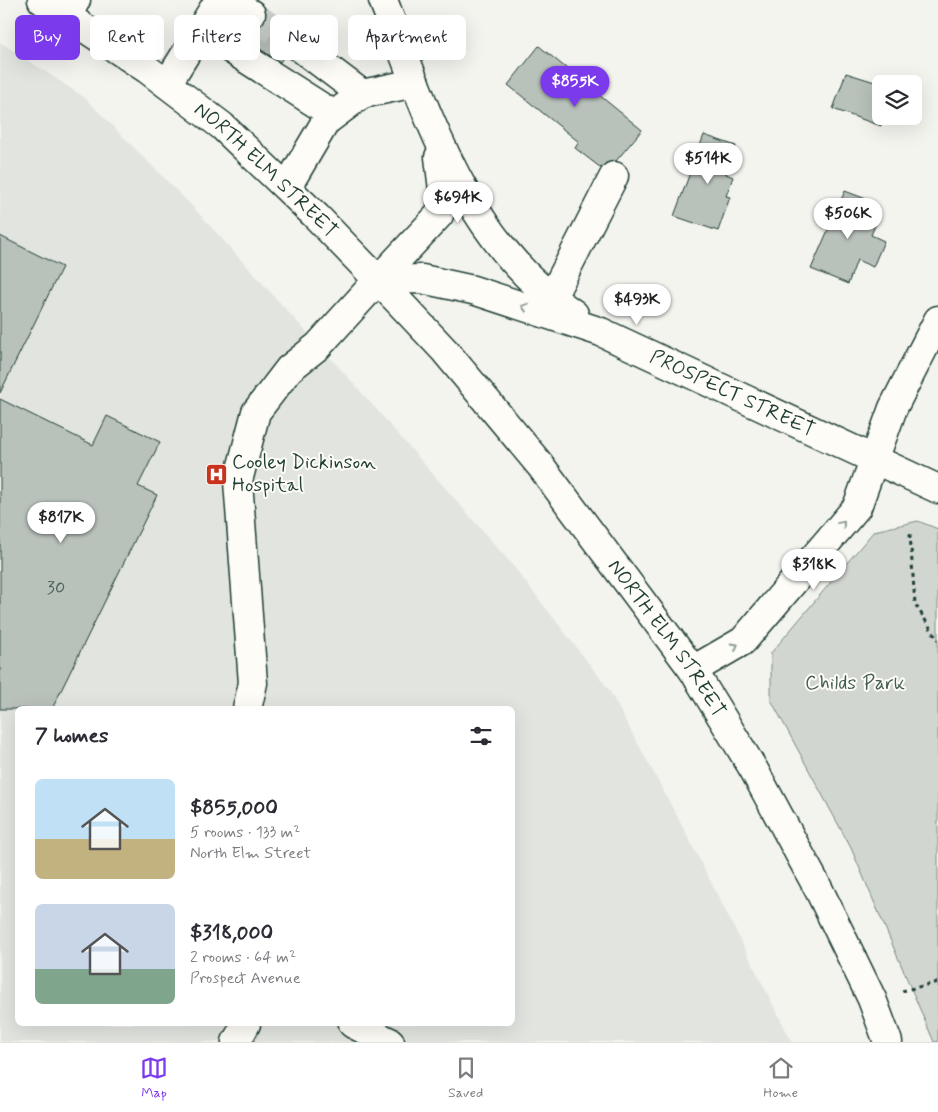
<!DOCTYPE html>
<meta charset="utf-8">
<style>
body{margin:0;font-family:Mynerve,sans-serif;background:#f7f7f7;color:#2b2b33;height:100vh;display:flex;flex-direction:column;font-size:19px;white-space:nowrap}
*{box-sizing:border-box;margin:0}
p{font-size:16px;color:#7c7c81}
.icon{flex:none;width:28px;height:28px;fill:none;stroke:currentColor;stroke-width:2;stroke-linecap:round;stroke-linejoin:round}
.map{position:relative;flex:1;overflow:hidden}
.drawer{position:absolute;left:15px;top:706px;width:500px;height:320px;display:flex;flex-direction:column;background:#fff;border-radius:8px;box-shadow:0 5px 20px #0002}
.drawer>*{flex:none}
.guide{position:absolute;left:15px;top:15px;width:500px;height:45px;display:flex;gap:10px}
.tools{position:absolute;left:872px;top:75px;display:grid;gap:10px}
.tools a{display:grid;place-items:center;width:50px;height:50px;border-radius:8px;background:#fff;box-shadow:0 5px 20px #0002;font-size:25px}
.price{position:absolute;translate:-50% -42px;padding:0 11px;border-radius:18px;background:#fff;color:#222;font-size:16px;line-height:32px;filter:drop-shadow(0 1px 2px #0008)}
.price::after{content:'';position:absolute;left:50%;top:30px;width:15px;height:11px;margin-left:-8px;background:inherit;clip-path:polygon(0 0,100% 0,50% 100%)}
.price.on{background:#7c3aed;color:#fff}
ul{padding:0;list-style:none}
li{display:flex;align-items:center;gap:15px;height:125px;padding:0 20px}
li span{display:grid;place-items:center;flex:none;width:140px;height:100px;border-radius:8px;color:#555}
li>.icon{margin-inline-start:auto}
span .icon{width:60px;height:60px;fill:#fffc;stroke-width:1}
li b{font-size:21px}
h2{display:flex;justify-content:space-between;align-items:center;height:60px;padding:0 20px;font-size:21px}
.tag{padding:0 18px;border-radius:8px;background:#fff;box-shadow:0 5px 20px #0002;font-size:18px;line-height:45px}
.tag.on{background:#7c3aed;color:#fff}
.tab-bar{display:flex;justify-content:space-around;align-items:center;height:70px;border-top:1px solid #e1e1e2;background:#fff;font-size:14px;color:#7c7c81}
.tab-bar a{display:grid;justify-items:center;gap:2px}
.tab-bar .on{color:#7c3aed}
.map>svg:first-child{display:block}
</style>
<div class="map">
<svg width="938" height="1042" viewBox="0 0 938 1042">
<rect width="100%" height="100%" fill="#f4f4ef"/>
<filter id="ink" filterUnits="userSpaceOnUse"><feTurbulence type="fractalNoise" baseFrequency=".02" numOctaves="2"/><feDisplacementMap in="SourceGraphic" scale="10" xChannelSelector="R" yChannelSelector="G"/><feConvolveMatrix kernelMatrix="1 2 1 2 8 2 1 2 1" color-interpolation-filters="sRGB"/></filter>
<g filter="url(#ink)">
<!-- built -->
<path fill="#e2e5df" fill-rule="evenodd" d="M0,42L84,97L193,207L355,385L510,562L608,688L683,827L792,1042H0ZM18,709H512V1024H18Z"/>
<!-- green -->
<path fill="#d1d6d1" stroke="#788a82" d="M918,521L938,529V1042H934L851,848L771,700V653L874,531Z"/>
<!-- building -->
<path fill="#b9c1bb" stroke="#1f3d34" d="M266,15L286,28L280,33L278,40L279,49L285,55L280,62L238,35L243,27L250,30L259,27L264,22Z
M539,46L642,130L616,161L606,163L601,168L575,148L579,142L508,85Z
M846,73L881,84V126L833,109Z
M704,135L736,146L726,174L733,177L726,196L730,197L718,231L674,216Z
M845,191L874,202L867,220L876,223L871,235L884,241L873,267L857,260L848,284L811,269Z
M0,236L62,267L0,393Z
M0,399L93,445L107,416L160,442L138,486L157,495L52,709H0Z"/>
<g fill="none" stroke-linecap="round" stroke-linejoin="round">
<!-- minor-tunnel -->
<path stroke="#c9cfca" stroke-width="28" stroke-dasharray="28 14" stroke-linecap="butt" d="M251,14L293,42"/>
<defs>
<path id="minor" d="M227,0L251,14
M67,16L76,0
M201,30L334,115
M293,42L362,94
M167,84L219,0
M287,187L326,121L362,94L415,83
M551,299L614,176
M693,670L743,641L857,507L893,408L938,320
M247,709L253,683L238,481L256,412L289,369L318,346L378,280
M353,1024L390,1042
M236,1042L246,1024"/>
<g id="major">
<path d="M383,0C428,115 466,243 574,314"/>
<path id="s1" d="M378,280L422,279L473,290L601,332L938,489"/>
<path d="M378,280L439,215L444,198L439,157"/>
</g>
<g id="highway">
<path id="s2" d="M42,0L147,69L222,126L317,217L399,302L445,351L540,465L693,670L754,770L819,890L872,999L888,1042"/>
</g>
</defs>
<!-- minor casing -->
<use href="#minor" stroke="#1f3d34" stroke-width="31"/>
<!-- major casing -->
<use href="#major" stroke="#1f3d34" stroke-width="31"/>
<!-- highway casing -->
<use href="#highway" stroke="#1f3d34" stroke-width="31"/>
<!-- path -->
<path stroke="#1f3d34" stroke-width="3" stroke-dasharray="4 4" stroke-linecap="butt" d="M910,534L915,604L938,640
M902,991L938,982"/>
<!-- minor -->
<use href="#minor" stroke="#fdfcf7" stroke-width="28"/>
<!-- major -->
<use href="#major" stroke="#fdfcf7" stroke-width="28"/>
<!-- highway -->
<use href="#highway" stroke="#fdfcf7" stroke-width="28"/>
</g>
<!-- one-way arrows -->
<defs><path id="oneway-chevron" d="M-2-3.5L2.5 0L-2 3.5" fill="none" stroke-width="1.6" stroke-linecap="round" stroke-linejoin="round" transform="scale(1.25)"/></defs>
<g stroke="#8e9c96">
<use href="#oneway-chevron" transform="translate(525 307) rotate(-162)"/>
<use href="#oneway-chevron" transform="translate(842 524) rotate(-50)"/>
<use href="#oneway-chevron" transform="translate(735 646) rotate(-31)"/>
</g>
</g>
<!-- icons -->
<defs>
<symbol id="hospital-square" viewBox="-11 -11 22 22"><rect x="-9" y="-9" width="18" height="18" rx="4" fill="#c8321e" stroke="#fdfcf7"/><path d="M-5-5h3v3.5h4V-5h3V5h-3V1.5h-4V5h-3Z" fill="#fff"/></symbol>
</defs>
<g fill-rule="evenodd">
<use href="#hospital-square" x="204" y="462" width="25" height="25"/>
</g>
<g text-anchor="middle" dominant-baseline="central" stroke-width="4" stroke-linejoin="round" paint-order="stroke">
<!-- number labels -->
<g font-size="18" fill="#465e56">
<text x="56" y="588">30</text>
</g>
<!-- street labels -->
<g font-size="20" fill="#1f3d34" stroke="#fdfcf7">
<text stroke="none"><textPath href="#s2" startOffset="282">NORTH ELM STREET</textPath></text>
<text stroke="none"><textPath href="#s1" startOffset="376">PROSPECT STREET</textPath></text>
<text stroke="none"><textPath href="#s2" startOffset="900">NORTH ELM STREET</textPath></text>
</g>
<!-- poi labels -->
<g font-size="20" fill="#1f3d34" stroke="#fdfcf7" text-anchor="start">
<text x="232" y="462">Cooley Dickinson<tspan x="232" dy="23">Hospital</tspan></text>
</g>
<!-- park labels -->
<g font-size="20" fill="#435c53" stroke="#fdfcf7">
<text x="855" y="683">Childs Park</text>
</g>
</g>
</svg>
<div class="tools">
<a><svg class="icon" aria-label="layers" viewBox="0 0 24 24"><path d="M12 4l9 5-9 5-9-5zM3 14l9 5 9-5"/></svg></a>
</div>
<b class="price on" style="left:575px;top:108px">$855K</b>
<b class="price" style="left:708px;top:185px">$514K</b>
<b class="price" style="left:458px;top:224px">$694K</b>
<b class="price" style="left:848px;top:240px">$506K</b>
<b class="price" style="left:637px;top:326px">$493K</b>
<b class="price" style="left:61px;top:544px">$817K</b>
<b class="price" style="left:814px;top:591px">$318K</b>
<div class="guide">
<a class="tag on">Buy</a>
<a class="tag">Rent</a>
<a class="tag">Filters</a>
<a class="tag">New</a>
<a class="tag">Apartment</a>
</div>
<section class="drawer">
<h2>7 homes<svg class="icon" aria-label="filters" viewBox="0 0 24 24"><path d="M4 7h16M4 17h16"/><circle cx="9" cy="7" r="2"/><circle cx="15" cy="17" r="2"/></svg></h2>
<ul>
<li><span style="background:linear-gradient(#bfe0f5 60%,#c2b280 0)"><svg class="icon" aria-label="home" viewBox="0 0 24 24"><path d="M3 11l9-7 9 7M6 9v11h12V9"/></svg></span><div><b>$855,000</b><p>5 rooms · 133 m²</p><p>North Elm Street</p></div></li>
<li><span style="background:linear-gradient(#c9d6e8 65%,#7fa58c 0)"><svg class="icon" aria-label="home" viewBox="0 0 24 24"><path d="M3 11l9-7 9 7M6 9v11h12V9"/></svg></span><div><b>$318,000</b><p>2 rooms · 64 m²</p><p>Prospect Avenue</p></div></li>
</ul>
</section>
</div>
<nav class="tab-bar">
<a class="on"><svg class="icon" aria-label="map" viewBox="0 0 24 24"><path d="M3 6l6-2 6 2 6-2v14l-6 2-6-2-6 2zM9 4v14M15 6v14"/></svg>Map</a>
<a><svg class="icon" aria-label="saved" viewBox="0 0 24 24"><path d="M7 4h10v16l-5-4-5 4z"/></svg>Saved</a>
<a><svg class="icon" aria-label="home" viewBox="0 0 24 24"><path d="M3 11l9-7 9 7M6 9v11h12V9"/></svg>Home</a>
</nav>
